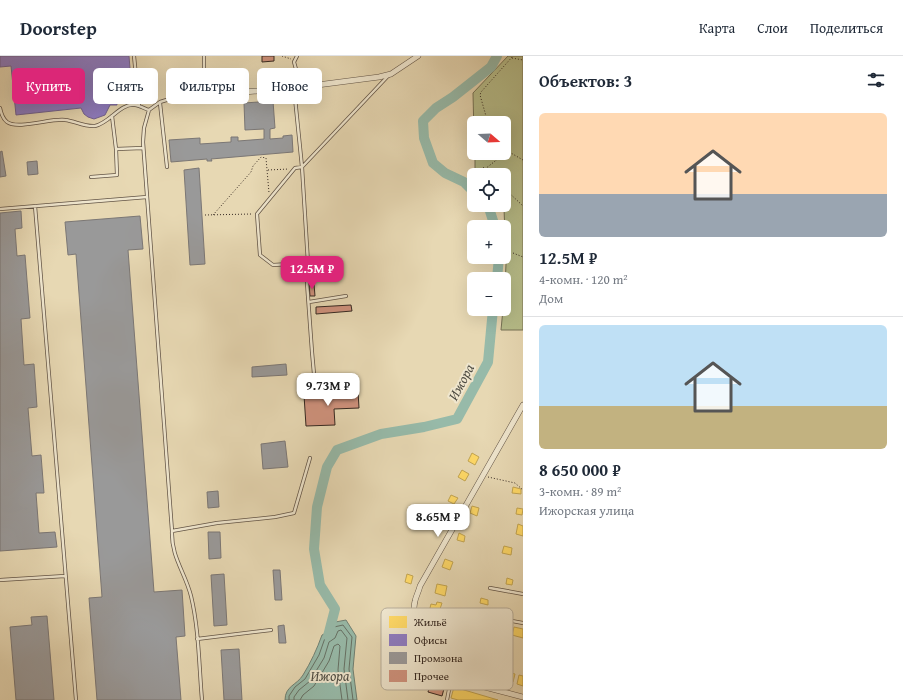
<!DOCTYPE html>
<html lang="ru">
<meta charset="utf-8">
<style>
body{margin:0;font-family:"Gentium Book Plus",serif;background:#f2f2f3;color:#1f2937;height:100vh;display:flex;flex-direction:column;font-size:15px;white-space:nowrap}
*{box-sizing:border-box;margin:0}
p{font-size:13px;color:#747a83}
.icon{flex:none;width:22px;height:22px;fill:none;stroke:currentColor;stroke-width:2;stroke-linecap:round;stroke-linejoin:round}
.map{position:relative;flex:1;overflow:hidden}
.sheet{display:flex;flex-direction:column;background:#fff;width:380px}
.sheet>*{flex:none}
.hud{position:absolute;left:12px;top:12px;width:380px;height:36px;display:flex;gap:8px}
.needle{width:26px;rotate:109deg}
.controls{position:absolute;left:467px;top:60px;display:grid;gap:8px}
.controls a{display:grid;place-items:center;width:44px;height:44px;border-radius:6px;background:#fff;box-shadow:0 4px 16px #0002;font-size:20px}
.price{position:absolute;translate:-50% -34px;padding:0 9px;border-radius:8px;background:#fff;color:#222;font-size:13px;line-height:26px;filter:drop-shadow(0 1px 2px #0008)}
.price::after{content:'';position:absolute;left:50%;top:24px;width:12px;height:9px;margin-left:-6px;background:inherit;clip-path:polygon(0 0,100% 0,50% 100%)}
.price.active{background:#db2777;color:#fff}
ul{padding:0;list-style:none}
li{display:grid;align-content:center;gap:8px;height:212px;padding:0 16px}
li+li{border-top:1px solid #e0e1e3}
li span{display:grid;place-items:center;height:124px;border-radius:6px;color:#555}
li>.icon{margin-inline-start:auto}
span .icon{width:72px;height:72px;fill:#fffc;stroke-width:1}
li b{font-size:17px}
h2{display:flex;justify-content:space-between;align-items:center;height:48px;padding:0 16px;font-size:17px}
.tag{padding:0 14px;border-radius:6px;background:#fff;box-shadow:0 4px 16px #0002;font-size:14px;line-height:36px}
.tag.active{background:#db2777;color:#fff}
header{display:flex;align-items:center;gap:24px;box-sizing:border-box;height:56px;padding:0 20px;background:#fff;border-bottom:1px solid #e0e1e3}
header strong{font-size:19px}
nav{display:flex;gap:22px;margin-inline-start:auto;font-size:14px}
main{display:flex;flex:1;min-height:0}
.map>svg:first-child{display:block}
</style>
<header>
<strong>Doorstep</strong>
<nav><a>Карта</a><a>Слои</a><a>Поделиться</a></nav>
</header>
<main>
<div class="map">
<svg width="523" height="644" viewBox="0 0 523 644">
<rect width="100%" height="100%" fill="#e7d8b3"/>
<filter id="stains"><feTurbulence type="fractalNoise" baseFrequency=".005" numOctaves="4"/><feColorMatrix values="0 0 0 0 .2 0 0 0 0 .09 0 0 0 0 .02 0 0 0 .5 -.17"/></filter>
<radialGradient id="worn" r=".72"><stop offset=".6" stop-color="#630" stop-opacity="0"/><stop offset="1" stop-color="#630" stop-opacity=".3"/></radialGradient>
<!-- green -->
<path fill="#b7be8b" stroke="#767356" d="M508,0H523V274H501L503,253H504L506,208L504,152L502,149H504V119H477L475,117V97H504V67H474V80L473,37Z"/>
<!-- water -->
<path fill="#97baa9" stroke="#708073" d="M346,564L356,580L353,613L357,644H285C285,630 297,629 303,619C311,606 317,593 322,579L328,576L330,567Z"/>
<!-- homes -->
<path fill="#ffd966" stroke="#c2a451" d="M472,397L479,401L475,409L468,405Z
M462,414L469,418L465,425L458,421Z
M513,431L521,433V438L512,437Z
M451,439L458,442L454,448L448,445Z
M472,450L479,452L477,460L470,457Z
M517,452L523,453L522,459L516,458Z
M436,463L444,466L442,472L434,469Z
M518,468L523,470V480L516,478Z
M459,477L465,480L464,486L457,484Z
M504,490L512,492L511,499L502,497Z
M445,503L453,506L450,514L442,511Z
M407,518L413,520L411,528L405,526Z
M507,522L513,524L512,529L506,528Z
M437,528L447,530L445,540L435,537Z
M481,542L488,544V549L480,547Z
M437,546L442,547L439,556L430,552L431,548L436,549Z
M514,571L523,573V582L512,579Z
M504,615L515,618L513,626L509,625L508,629L501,627Z
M519,619L523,620V630L517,628Z
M454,631L498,644H458L451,642Z"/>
<!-- offices -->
<path fill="#8e7cc3" stroke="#736392" d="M0,0H129L132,38L116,39L117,49H110L105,59L94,63L88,61L84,58L81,52L16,59L11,10L0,11Z"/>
<!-- industry -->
<path fill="#999" stroke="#7b7775" d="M273,45L275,72L270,73V83L283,82V80L292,79L293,96L211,103L212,105H207V103L171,106L169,84L200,82V88L231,86V81H238V85L264,83V73L245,74L244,47Z
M2,95L6,120L0,121V96Z
M37,105L38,118L28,119L27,106Z
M199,112L205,208L190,209L184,114Z
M21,155L22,172L15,173L17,200L25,199L30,262L21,263L24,309L34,308L37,351L28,352L32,400L41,399L44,437H36L39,477L55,476L57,491L0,495V157Z
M140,160L143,193L128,194L154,536L182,534L185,580L176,581L181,644H97L89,542L102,541L76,198L68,199L65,166Z
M286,308L287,319L252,321V311Z
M285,385L288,411L263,413L261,388Z
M218,435L219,451L208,452L207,436Z
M208,476H220L221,502L209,503Z
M273,514H280L282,544H275Z
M224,518L227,569L214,570L211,519Z
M47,560L54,644H16L10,571L32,569L31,561Z
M284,569L286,587H279L278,570Z
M239,593L242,644H224L221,594Z"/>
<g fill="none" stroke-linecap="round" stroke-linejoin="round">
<!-- shore -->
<path stroke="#667165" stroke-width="1" d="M289,644V640L295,631L305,623L319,599L325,582L331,578L334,571L343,569L352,581L349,613L353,644
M294,644V641L299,634L310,625L324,602L329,586L335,582L338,575L341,574L347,582L344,613L348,644
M300,644L303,639L314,630L329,605L334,590L338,588L340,590L338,614L342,644"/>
<!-- river -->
<path stroke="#97baa9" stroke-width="10" d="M474,136L464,126L445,117L433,107L424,82L423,65L436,52L453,41L491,11L497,0
M486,149L489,152L495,171
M497,223L499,201
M328,580L335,553L320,529L314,493L317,451L327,411L337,394L381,378L424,371L457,363L488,306L493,253"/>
</g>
<!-- building -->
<path fill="#cf927d" stroke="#352821" d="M262,0H274V5L262,6Z
M309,228H314L315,240H310Z
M351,249L352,255L316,258V251Z
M358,335L359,352L334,353L335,369L306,370L304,339Z
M431,625L445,629L442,640L428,636Z"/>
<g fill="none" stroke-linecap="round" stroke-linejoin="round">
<defs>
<path id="service" d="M134,0L139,50
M204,0V15L214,38
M297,0L294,6L301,31
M294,32L302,111L308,207L273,209L260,199L257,158L295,112L302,111L389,19
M181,41L173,42L160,46L149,54L144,72L143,86L172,475C171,501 185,516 191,540C199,573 199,610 202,644
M160,47L167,111
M0,52C1,57 3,63 7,66C18,74 51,62 65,64C75,65 84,71 95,70C110,67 120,47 135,49C139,49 145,53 149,54
M112,60L116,93L143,92
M91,121L117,119L116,93
M35,150L76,644
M0,153L147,141
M308,207L307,227L312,296L314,318
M309,246L346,240
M172,475L217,467L275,461L294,457L310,402
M0,524L65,520
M490,532L523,538
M491,561L523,567
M197,583L271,574
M447,644L451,623"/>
<path id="minor" d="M182,41L294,32L379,21L391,18L418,0
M523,349L420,530C419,535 416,540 415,545C412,558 415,605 423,615L523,641"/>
</defs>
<!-- service casing -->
<use href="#service" stroke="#625446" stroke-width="4"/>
<!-- minor casing -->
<use href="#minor" stroke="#625446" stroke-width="6"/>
<!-- path -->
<path stroke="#352821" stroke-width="1" stroke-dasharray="1 2" stroke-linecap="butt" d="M282,0L291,3
M512,2L523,4
M488,67L480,39L481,36L513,0
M504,93L523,104
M483,111L491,119
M485,113L499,102L498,97
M268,114L289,113
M504,132L523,150
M205,159L252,158
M213,159L251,116L253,110L261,101L266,102L269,137
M513,197L523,201
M488,421L515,427L523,434"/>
<!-- service -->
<use href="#service" stroke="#efe6ce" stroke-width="2.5"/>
<!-- minor -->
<use href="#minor" stroke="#efe6ce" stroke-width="5"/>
</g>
<g text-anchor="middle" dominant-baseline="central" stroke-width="4" stroke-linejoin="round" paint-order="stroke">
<!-- water labels -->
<g font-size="14" font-style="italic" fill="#4e4c43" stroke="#efe6ce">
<text transform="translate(461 326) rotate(-62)">Ижора</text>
<text x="330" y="620">Ижора</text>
</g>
</g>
<!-- legend -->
<rect x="381" y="552" width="132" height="82" rx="6" fill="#efe6ce" stroke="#b7ad9a" stroke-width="1"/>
<rect x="389" y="560" width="18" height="12" fill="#ffd966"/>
<rect x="389" y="578" width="18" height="12" fill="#8e7cc3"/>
<rect x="389" y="596" width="18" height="12" fill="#999"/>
<rect x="389" y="614" width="18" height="12" fill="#cf927d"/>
<g font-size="11" fill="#352821">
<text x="414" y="570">Жильё</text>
<text x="414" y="588">Офисы</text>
<text x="414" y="606">Промзона</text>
<text x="414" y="624">Прочее</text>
</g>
<rect width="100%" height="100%" filter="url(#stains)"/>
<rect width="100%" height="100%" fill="url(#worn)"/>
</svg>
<div class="controls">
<a><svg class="needle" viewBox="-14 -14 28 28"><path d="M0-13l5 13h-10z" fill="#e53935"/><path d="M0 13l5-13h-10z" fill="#747a83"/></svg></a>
<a><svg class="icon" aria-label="locate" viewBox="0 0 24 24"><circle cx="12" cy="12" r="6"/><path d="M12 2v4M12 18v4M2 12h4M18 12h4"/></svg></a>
<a>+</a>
<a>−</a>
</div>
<b class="price active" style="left:312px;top:234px">12.5M ₽</b>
<b class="price" style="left:328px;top:351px">9.73M ₽</b>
<b class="price" style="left:438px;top:482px">8.65M ₽</b>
<div class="hud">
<a class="tag active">Купить</a>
<a class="tag">Снять</a>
<a class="tag">Фильтры</a>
<a class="tag">Новое</a>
</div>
</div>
<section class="sheet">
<h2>Объектов: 3<svg class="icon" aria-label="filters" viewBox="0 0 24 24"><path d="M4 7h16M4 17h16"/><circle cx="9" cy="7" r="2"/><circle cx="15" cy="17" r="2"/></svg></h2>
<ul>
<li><span style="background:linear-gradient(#ffd9b3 65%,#9aa5b1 0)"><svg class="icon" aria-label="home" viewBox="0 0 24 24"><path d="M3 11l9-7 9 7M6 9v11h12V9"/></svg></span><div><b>12.5M ₽</b><p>4-комн. · 120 m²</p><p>Дом</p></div></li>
<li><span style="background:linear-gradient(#bfe0f5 65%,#c2b280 0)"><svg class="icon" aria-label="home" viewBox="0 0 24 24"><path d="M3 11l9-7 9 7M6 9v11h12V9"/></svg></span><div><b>8 650 000 ₽</b><p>3-комн. · 89 m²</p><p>Ижорская улица</p></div></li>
</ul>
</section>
</main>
